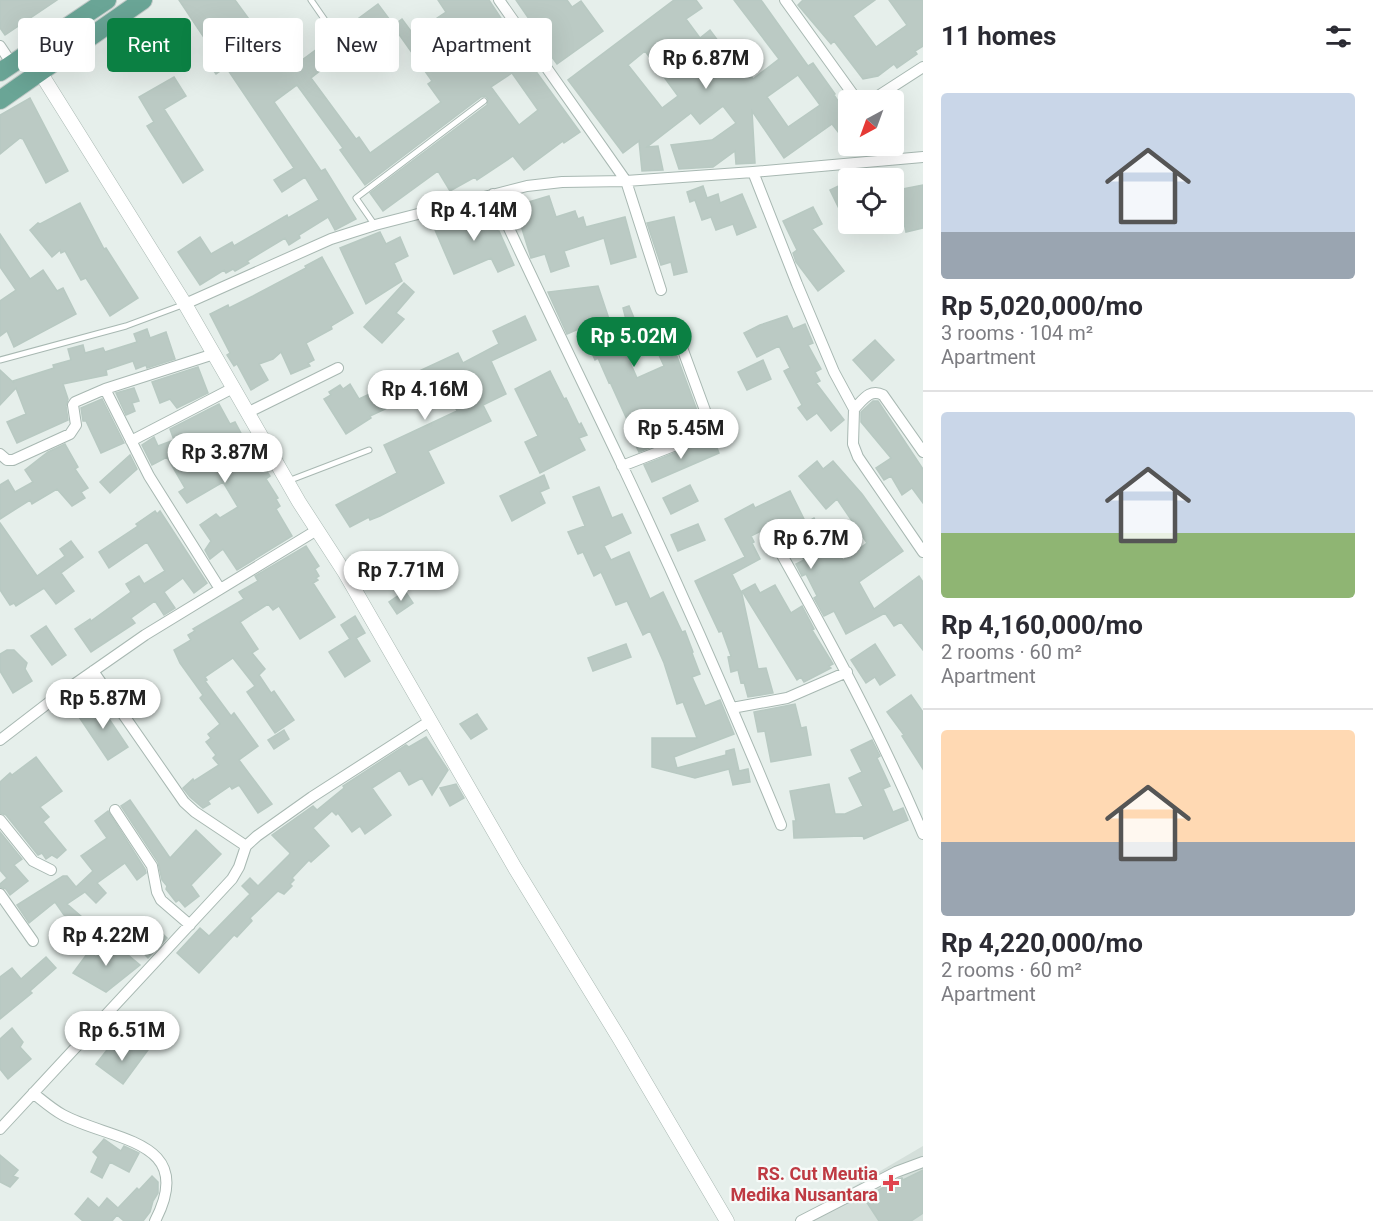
<!DOCTYPE html>
<meta charset="utf-8">
<style>
body{margin:0;font-family:Roboto,sans-serif;background:#f7f7f7;color:#2b2b33;height:100vh;display:flex;flex-direction:column;font-size:22px;white-space:nowrap}
*{box-sizing:border-box;margin:0}
p{font-size:20px;color:#7c7c81}
.icon{flex:none;width:33px;height:33px;fill:none;stroke:currentColor;stroke-width:2;stroke-linecap:round;stroke-linejoin:round}
.map{position:relative;flex:1;overflow:hidden}
.details{display:flex;flex-direction:column;background:#fff;width:450px}
.details>*{flex:none}
.guide{position:absolute;left:18px;top:18px;width:570px;height:54px;display:flex;gap:12px}
.needle{width:39px;rotate:221deg}
.buttons{position:absolute;left:838px;top:90px;display:grid;gap:12px}
.buttons a{display:grid;place-items:center;width:66px;height:66px;border-radius:6px;background:#fff;box-shadow:0 6px 24px #0002;font-size:30px}
.price{position:absolute;translate:-50% -51px;padding:0 14px;border-radius:21px;background:#fff;color:#222;font-size:20px;line-height:39px;filter:drop-shadow(0 2px 3px #0008)}
.price::after{content:'';position:absolute;left:50%;top:36px;width:18px;height:14px;margin-left:-9px;background:inherit;clip-path:polygon(0 0,100% 0,50% 100%)}
.price.selected{background:#0b8043;color:#fff}
ul{padding:0;list-style:none}
li{display:grid;align-content:center;gap:12px;height:318px;padding:0 18px}
li+li{border-top:2px solid #e1e1e2}
li span{display:grid;place-items:center;height:186px;border-radius:6px;color:#555}
li>.icon{margin-inline-start:auto}
span .icon{width:108px;height:108px;fill:#fffc;stroke-width:1}
li b{font-size:26px}
h2{display:flex;justify-content:space-between;align-items:center;height:72px;padding:0 18px;font-size:26px}
.tag{padding:0 21px;border-radius:6px;background:#fff;box-shadow:0 6px 24px #0002;font-size:21px;line-height:54px}
.tag.selected{background:#0b8043;color:#fff}
main{display:flex;flex:1;min-height:0}
.map>svg:first-child{display:block}
</style>
<main>
<div class="map">
<svg width="923" height="1221" viewBox="0 0 923 1221">
<rect width="100%" height="100%" fill="#e6efeb"/>
<!-- built -->
<path fill="#d4dfda" d="M923,1146V1221H795Z"/>
<!-- building -->
<path fill="#bbcac4" stroke="#b8c9c2" stroke-width="1.5" fill-rule="evenodd" d="M0,0H57L5,35L0,28Z
M179,0H235L287,71L378,4L390,20L356,46L354,44L311,78L356,139L359,137L370,153L441,102L428,84L432,81L393,26L402,19L413,34L446,12L438,0H489L514,38L510,40L529,69L532,66L580,132L564,143L563,141L524,170L513,156L477,180L475,177L450,191L438,171L383,211L370,193L487,105L488,99L485,96L481,97L365,185L340,150L343,148L297,85L274,102L321,171L325,169L356,219L335,230L328,217L299,235L300,238L289,245L285,238L247,261L249,263L235,271L233,269L226,273L224,270L200,285L178,252L200,237L211,254L232,242L234,246L287,215L288,218L319,200L305,177L282,192L274,180L294,168L226,67L216,74L204,57L213,51ZM512,73L538,110L519,125L491,87Z
M516,0H567L572,7L581,1L603,31L557,64L535,34L538,32Z
M674,0H696L702,8L686,19L700,38L710,30L730,57L735,53L753,79L779,59L734,0H761L808,66L813,63L835,94L834,95L849,117V146L832,124L784,158L752,111L755,163L736,164L735,151L713,167L679,169L671,145L712,140L736,123L723,106L700,124L691,113L647,147L658,146L663,170L642,171L639,141L623,153L568,80ZM645,51L678,96L662,108L628,65ZM798,75L820,105L788,127L767,97Z
M803,0H875L853,16L876,47L907,25L889,0H923V46L915,51L917,54L897,68L894,64L878,76L863,79L834,41L831,44L798,5Z
M174,77L186,96L164,109L203,170L183,183L147,126L154,122L139,97Z
M30,98L68,171L46,183L23,139L20,138L0,154V115Z
M849,181V229L830,190Z
M923,185V228L906,232L897,190Z
M703,186L707,198L718,194L720,203L742,194L756,227L737,235L733,224L716,230L711,217L702,220L695,200L690,202L687,192Z
M549,196L556,217L575,211L578,219L583,217L586,227L625,217L636,257L611,264L604,238L564,251L569,266L551,272L545,254L531,258L515,206Z
M80,203L104,249L106,248L138,298L110,316L86,278L81,280L65,251L61,253L60,250L52,257L30,230L38,223L40,224Z
M485,205L498,231H499L514,265L498,272L491,258L454,274L435,230L472,214L470,210Z
M813,207L822,224L812,229L844,271L818,291L796,262L793,253L797,250L783,221Z
M674,217L687,272L674,275L671,262L661,265L647,223Z
M380,232L386,244L400,237L408,256L394,263L402,281L366,304L340,248Z
M0,234L30,279L43,270L57,291L63,288L76,314L14,347L7,331L0,336V301L16,290L0,267Z
M322,257L353,313L331,326L332,329L306,343L314,360L308,363L310,366L291,374L281,352L273,359L259,364L268,380L251,390L237,364L234,366L227,355L230,353L210,314L228,305L229,308L253,296L306,268L305,266Z
M404,283L414,292L396,313L404,319L382,343L364,327Z
M598,286L609,319L611,318L621,342L631,339L623,308L629,306L641,335L665,324L702,424L701,427L639,452L626,426L629,424L610,382L609,383L598,358L595,360L581,328L567,334L548,292ZM653,342L664,366L637,378L626,353Z
M525,316L536,340L491,361L506,394L483,405L491,421L428,451L444,483L380,516L370,520L369,517L350,527L336,505L397,473L384,445L457,411L443,382L370,416L371,418L346,434L324,399L331,395L329,392L340,385L343,389L350,384L359,399L458,353L463,363L499,344L493,331Z
M787,316L793,329L805,324L813,343L808,345L821,369L815,372L820,381L816,383L844,420L831,431L817,413L807,420L798,408L802,405L784,371L790,368L779,346L757,357L744,333L760,325Z
M147,329L150,338L166,332L175,359L147,368L146,365L136,369L133,361L106,370L107,375L63,384L68,399L66,406L68,420L17,443L7,422L26,414L16,388L0,405V370L14,383L13,381L54,368L53,365L71,360L68,349L83,345L85,353L103,348L105,352L137,342L134,334Z
M875,340L894,360L872,381L853,360Z
M763,360L771,379L747,390L738,372Z
M198,367L208,393L177,408L170,399L160,403L152,382Z
M550,371L564,399L566,398L579,425L581,423L587,435L579,438L585,450L540,473L525,442L538,436L515,389Z
M134,388L139,401L132,403L135,411L126,415L116,393Z
M102,399L124,443L101,453L86,421H83L81,408Z
M873,401H878L923,469V503L912,488L902,495L891,476L884,480L876,468L891,458L861,422V412Z
M219,404L230,424L235,422L251,452L257,448L263,458L261,459L264,463L262,464L270,476L266,479L278,498L276,499L280,506L276,509L292,536L237,570L223,549L210,559L205,550L211,541L200,525L216,514L220,518L238,507L223,482L187,503L179,492L185,488L167,457L152,465L142,445L154,437L158,446L174,440L170,429Z
M713,438L719,453L652,482L644,465Z
M65,444L78,467L75,469L88,488L81,492L85,498L72,506L57,489L32,504L30,500L0,519V485L8,480L15,492L33,482L25,470L48,452Z
M130,455L137,469L110,493L100,482Z
M817,461L823,469L833,461L862,494L903,551L859,582L874,609L919,576L923,582V650L901,622L894,626L885,613L846,634L834,611L824,616L814,598L817,596L806,574L802,576L796,564L804,560L786,527L782,529L779,522L751,536L754,542L752,543L760,559L732,574L742,594L758,669L766,668L773,693L748,697L744,682L741,683L738,670L731,672L728,657L731,656L722,631L719,632L695,581L745,557L725,519L753,504L755,508L790,491L806,523L814,518L830,547L835,545L843,560L867,543L837,499L826,509L799,476Z
M544,475L549,488L540,492L545,503L512,521L500,496Z
M690,485L698,501L671,514L663,498Z
M599,487L612,518L622,514L631,533L604,546L611,560L629,552L650,599L663,592L682,632L685,631L693,652L692,653L700,674L692,677L705,706L720,700L734,734L674,757L677,768L726,755V751L734,749L739,771L748,769L750,782L733,785L729,769L695,778L652,767V738H697L683,702L677,704L664,663L650,631L643,635L627,601L616,605L601,572L594,576L583,552L578,554L568,532L585,526L573,497Z
M155,511L157,514L160,511L207,583L194,593L183,578L164,592L175,608L164,615L155,601L131,618L135,623L91,652L75,629L90,619L91,621L131,592L126,584L139,576L144,584L165,571L147,542L109,568L99,552L138,526L136,524Z
M0,523L37,576L65,556L60,549L71,541L83,557L61,573L74,591L56,604L44,588L16,606L14,603L10,605L0,590Z
M698,524L705,540L678,551L671,535Z
M306,546L319,566L315,569L319,576L316,578L318,580L313,583L335,617L300,639L279,606L273,610L268,604L240,622L258,649L252,653L265,669L259,675L271,693L274,691L294,720L275,733L247,692L255,686L233,658L205,677L207,680L205,681L231,716L234,713L258,746L239,760L272,804L258,813L239,785L232,789L230,786L208,801L210,804L203,808L190,797L183,788L193,779L194,781L219,765L213,758L216,755L206,742L211,738L208,734L220,724L200,698L203,695L180,663L174,650L191,640L188,635L195,631L193,629L244,599L239,592L258,581L255,576Z
M755,584L760,593L775,585L791,613L802,606L814,629L812,630L833,664L829,666L831,668L804,682L801,677L797,680L742,591Z
M405,591L413,603L397,614L389,602Z
M355,616L365,633L356,638L370,661L345,677L329,652L350,639L341,625Z
M46,626L66,655L52,665L31,636Z
M626,644L631,657L593,671L588,658Z
M875,644L895,675L880,685L875,677L866,683L851,660Z
M7,650H14L27,663L25,669L32,681L13,693L0,671V654Z
M911,695L923,712V769L902,736L904,735L887,712Z
M97,701L128,747L108,760L77,714Z
M795,704L801,728L806,727L811,755L771,762L765,731L758,732L754,712Z
M477,714L487,729L471,739L460,724Z
M284,730L289,739L274,749L268,740Z
M426,737L448,770L432,795L422,778L409,785L400,770L372,788L391,815L365,834L360,826L352,832L338,813L336,815L332,811L313,828L329,846L311,862L309,860L292,878L294,880L290,884L292,886L284,894L278,891L250,918L252,921L237,937L234,935L199,973L177,953L200,928L209,936L213,932L250,894L242,886L250,878L258,886L289,855L290,853L272,835L313,806L317,810L344,788L343,786L406,745L409,747Z
M872,740L880,756L877,758L890,786L883,789L893,812L903,808L908,820L864,839L863,836L794,838L793,821H796L790,791L829,784L835,814H845L863,806L849,778L862,772L851,750Z
M36,757L62,791L40,807L49,817L43,822L66,850L57,858L52,855L46,859L42,853L38,855L6,815L0,813V782L10,773L12,775Z
M456,784L464,798L450,806L440,788Z
M130,800L170,858L196,830L221,854L191,885L199,896L185,907L179,900L176,902L166,889L167,886L162,880L158,862L121,806Z
M108,811L145,869L146,873L137,880L125,863L97,883L106,893L96,903L85,892L67,904L89,923L83,931L64,915L55,902L29,923L17,905L63,876H67L76,887L93,871L81,856L107,838L95,821Z
M0,832L22,859L14,865L28,881L10,895L6,889L0,887V884L7,878L0,870Z
M145,917L167,938L148,958L127,936Z
M110,940L140,965L106,992L73,973L90,950L96,957Z
M46,957L56,968L30,991L32,993L0,1019V977L12,968L21,979Z
M12,1028L23,1042L20,1047L31,1059L8,1079L0,1069V1039Z
M138,1043L148,1050L123,1084L96,1064L110,1046L121,1055L127,1047L132,1051Z
M104,1139L121,1151L124,1146L139,1153L129,1172L110,1162L102,1178L91,1172L98,1157L93,1152Z
M0,1155L18,1170L13,1176L18,1178L10,1187L0,1182Z
M923,1170V1213L911,1221H879L864,1198L899,1179L902,1178L903,1180Z
M152,1176L158,1182V1193L153,1201L150,1212L143,1221H124L117,1215L112,1221H83L75,1214L88,1198L99,1208L107,1198L118,1208L137,1188L139,1190Z"/>
<g fill="none" stroke-linecap="round" stroke-linejoin="round">
<defs>
<path id="service" d="M311,0L329,26
M374,224L356,198L484,101
M0,360L126,326L185,304
M288,481L369,450"/>
<path id="minor" d="M499,0L626,181L661,290
M785,0L857,100
M0,46L12,64
M872,100L923,67
M890,146L900,159
M753,172L797,284L834,372L854,409L853,444L858,457L923,552
M493,194C535,285 579,375 622,465C678,583 731,704 781,825
M185,304L331,239L375,225L527,186L562,182L626,181L753,172L923,157
M105,389L149,476L220,589
M854,409C863,400 870,388 883,395L923,452
M247,413L338,368
M131,441L233,388
M0,454L7,460H13L70,434L76,425L73,405L75,402L105,389L214,354
M622,466L707,433L710,424L673,323
M773,539C827,635 880,732 923,834
M93,671L184,802L195,812L246,846
M732,708L787,698L847,672
M0,740L56,697L145,635L317,530
M115,810L152,866L157,892L161,900L190,925
M0,820L33,861L51,870
M0,894L33,941
M33,1093C42,1100 52,1109 63,1115C111,1141 198,1139 155,1221
M0,1129L232,879L239,867L246,846L257,836L312,797L430,721
M801,1221L896,1172L923,1162"/>
<path id="tertiary" d="M40,72L185,304L299,502L345,573L515,868L621,1041L727,1221"/>
<path id="primary" d="M0,72L107,0
M0,100L143,0"/>
</defs>
<!-- service casing -->
<use href="#service" stroke="#a8b8b2" stroke-width="7"/>
<!-- minor casing -->
<use href="#minor" stroke="#a8b8b2" stroke-width="12"/>
<!-- tertiary casing -->
<use href="#tertiary" stroke="#a8b8b2" stroke-width="15"/>
<!-- primary casing -->
<use href="#primary" stroke="#c2cac8" stroke-width="20"/>
<!-- service -->
<use href="#service" stroke="#fff" stroke-width="5"/>
<!-- minor -->
<use href="#minor" stroke="#fff" stroke-width="10"/>
<!-- tertiary -->
<use href="#tertiary" stroke="#fff" stroke-width="14"/>
<!-- primary -->
<use href="#primary" stroke="#6aa596" stroke-width="18"/>
</g>
<!-- markers -->
<path fill="#e0444e" stroke="#f7fbf9" stroke-width="2" d="M888 1174h6v6h6v6h-6v6h-6v-6h-6v-6h6z"/>
<g text-anchor="middle" dominant-baseline="central" stroke-width="4.5" stroke-linejoin="round" paint-order="stroke">
<!-- health labels -->
<g font-size="18" font-weight="bold" fill="#be3a42" stroke="#f7fbf9" text-anchor="end">
<text x="878" y="1173">RS. Cut Meutia<tspan x="878" dy="21">Medika Nusantara</tspan></text>
</g>
</g>
</svg>
<div class="buttons">
<a><svg class="needle" viewBox="-14 -14 28 28"><path d="M0-13l5 13h-10z" fill="#e53935"/><path d="M0 13l5-13h-10z" fill="#7c7c81"/></svg></a>
<a><svg class="icon" aria-label="locate" viewBox="0 0 24 24"><circle cx="12" cy="12" r="6"/><path d="M12 2v4M12 18v4M2 12h4M18 12h4"/></svg></a>
</div>
<b class="price" style="left:706px;top:90px">Rp 6.87M</b>
<b class="price" style="left:474px;top:242px">Rp 4.14M</b>
<b class="price selected" style="left:634px;top:368px">Rp 5.02M</b>
<b class="price" style="left:425px;top:421px">Rp 4.16M</b>
<b class="price" style="left:681px;top:460px">Rp 5.45M</b>
<b class="price" style="left:225px;top:484px">Rp 3.87M</b>
<b class="price" style="left:811px;top:570px">Rp 6.7M</b>
<b class="price" style="left:401px;top:602px">Rp 7.71M</b>
<b class="price" style="left:103px;top:730px">Rp 5.87M</b>
<b class="price" style="left:106px;top:967px">Rp 4.22M</b>
<b class="price" style="left:122px;top:1062px">Rp 6.51M</b>
<div class="guide">
<a class="tag">Buy</a>
<a class="tag selected">Rent</a>
<a class="tag">Filters</a>
<a class="tag">New</a>
<a class="tag">Apartment</a>
</div>
</div>
<section class="details">
<h2>11 homes<svg class="icon" aria-label="filters" viewBox="0 0 24 24"><path d="M4 7h16M4 17h16"/><circle cx="9" cy="7" r="2"/><circle cx="15" cy="17" r="2"/></svg></h2>
<ul>
<li><span style="background:linear-gradient(#c9d6e8 75%,#9aa5b1 0)"><svg class="icon" aria-label="home" viewBox="0 0 24 24"><path d="M3 11l9-7 9 7M6 9v11h12V9"/></svg></span><div><b>Rp 5,020,000/mo</b><p>3 rooms · 104 m²</p><p>Apartment</p></div></li>
<li><span style="background:linear-gradient(#c9d6e8 65%,#8fb573 0)"><svg class="icon" aria-label="home" viewBox="0 0 24 24"><path d="M3 11l9-7 9 7M6 9v11h12V9"/></svg></span><div><b>Rp 4,160,000/mo</b><p>2 rooms · 60 m²</p><p>Apartment</p></div></li>
<li><span style="background:linear-gradient(#ffd9b3 60%,#9aa5b1 0)"><svg class="icon" aria-label="home" viewBox="0 0 24 24"><path d="M3 11l9-7 9 7M6 9v11h12V9"/></svg></span><div><b>Rp 4,220,000/mo</b><p>2 rooms · 60 m²</p><p>Apartment</p></div></li>
</ul>
</section>
</main>
